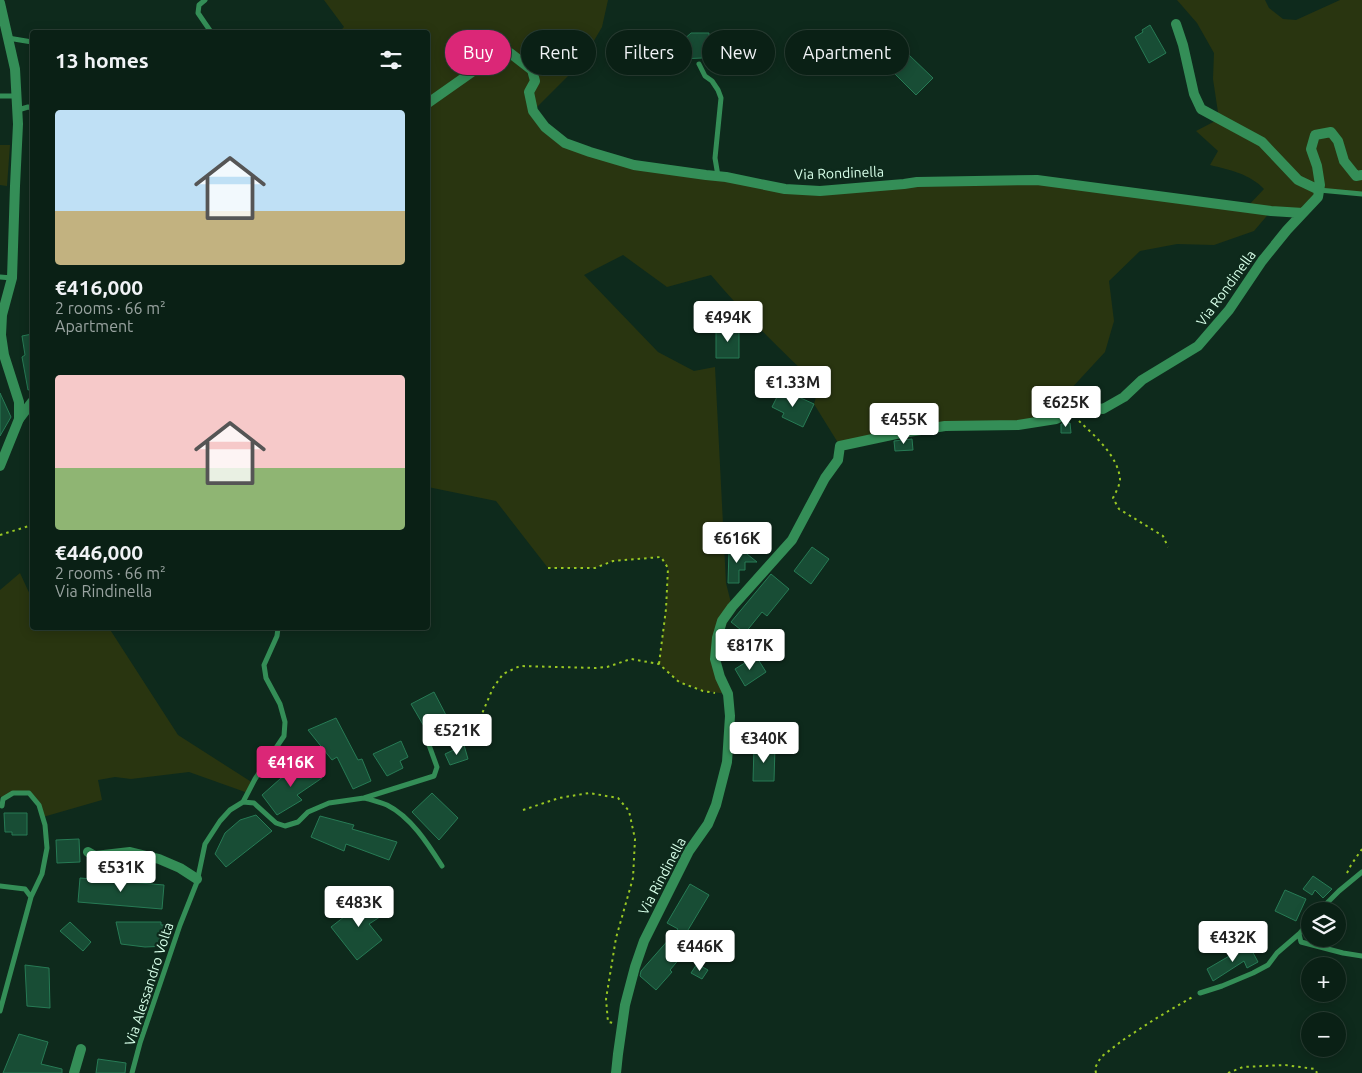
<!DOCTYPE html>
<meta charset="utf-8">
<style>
body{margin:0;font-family:Ubuntu,sans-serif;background:#13281e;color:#f1f3f6;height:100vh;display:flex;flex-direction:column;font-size:19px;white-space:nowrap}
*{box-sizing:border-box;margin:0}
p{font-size:16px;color:#99a3a0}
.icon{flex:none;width:28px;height:28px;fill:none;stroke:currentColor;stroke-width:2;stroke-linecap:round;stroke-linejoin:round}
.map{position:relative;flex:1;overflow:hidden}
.panel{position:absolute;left:30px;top:30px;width:400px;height:600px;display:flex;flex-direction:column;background:#0a2015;border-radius:5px;box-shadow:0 2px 12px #0003,0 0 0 1px #2a3e34}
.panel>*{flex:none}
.hud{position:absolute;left:445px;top:30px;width:475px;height:45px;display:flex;gap:10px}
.controls{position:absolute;left:1301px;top:902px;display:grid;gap:10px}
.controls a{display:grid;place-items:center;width:45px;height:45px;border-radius:50%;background:#0a2015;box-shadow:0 2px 12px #0003,0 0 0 1px #2a3e34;font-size:25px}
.price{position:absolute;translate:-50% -42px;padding:0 11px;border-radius:5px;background:#fff;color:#222;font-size:16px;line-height:32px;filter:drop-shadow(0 1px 2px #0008)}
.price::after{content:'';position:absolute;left:50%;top:30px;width:15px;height:11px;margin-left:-8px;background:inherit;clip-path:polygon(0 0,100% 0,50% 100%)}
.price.selected{background:#db2777;color:#fff}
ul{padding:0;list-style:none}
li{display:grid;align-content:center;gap:10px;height:265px;padding:0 25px}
li span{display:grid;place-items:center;height:155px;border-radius:5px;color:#555}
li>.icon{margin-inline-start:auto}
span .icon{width:90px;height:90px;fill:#fffc;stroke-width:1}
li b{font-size:21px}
h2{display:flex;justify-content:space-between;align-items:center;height:60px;padding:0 25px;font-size:21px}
.pill{padding:0 18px;border-radius:22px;background:#0a2015;box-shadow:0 2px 12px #0003,0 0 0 1px #2a3e34;font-size:18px;line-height:45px}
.pill.selected{background:#db2777;color:#fff}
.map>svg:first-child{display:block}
</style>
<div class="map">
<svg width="1362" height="1073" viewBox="0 0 1362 1073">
<rect width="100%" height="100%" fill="#0e2a1c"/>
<!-- green -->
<path fill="#293510" d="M324,0H608L602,27L581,63L533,111L545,127L590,152L785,189L1037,180L1247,207L1264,189C1250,174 1230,170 1210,165L1218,151L1196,131L1219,119L1213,79L1214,53L1197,23L1177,0H1265L1269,8L1283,19L1296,20L1340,0H1362V194L1319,190L1303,213L1271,211L1254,231L1214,245L1177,244L1140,251L1109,281L1114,321L1105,352L1068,392L1084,406L1056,419L945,426L840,446L814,404L819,386C781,351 744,314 711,275L667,287L623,255L584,275L658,352L694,371L715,367L726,583L732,607L715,659L728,694L703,691L679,682L659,664L666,609L668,568L661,557L613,561L595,568H548L496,501L428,487V32H339L344,27Z
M0,145H10L7,186L0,185Z
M20,573L32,599V628H109L178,735L253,783L248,793L189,772L131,779L115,777L98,780L102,800L43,817L39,805L29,793H13L3,799L0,796V590Z"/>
<!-- building -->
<path fill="#184d35" stroke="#277b55" d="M1150,25L1166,53L1149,63L1135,37L1143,32L1142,30Z
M691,33H709V51H702V58L680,59L672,50Z
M909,55L933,78L916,95L895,74L904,66L902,62Z
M739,327V358H716V328Z
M32,334V389L28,390L22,357L25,355L22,336Z
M781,389L814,404L803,427L782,417L784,413L772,407Z
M0,393L11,417L0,436Z
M1070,423L1071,433H1061V424Z
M912,439L913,450L895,451L894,441Z
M812,547L829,559L811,584L794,571Z
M729,550H742L757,562H745V570H739V583H728Z
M771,574L789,589L767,616L762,612L745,633L731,622Z
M756,656L766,672L745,686L735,669Z
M434,692L447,717L425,728L411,704Z
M336,718L358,760L362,759L371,781L353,789L337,757L332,760L308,730Z
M401,741L408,757L400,761L403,768L387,776L373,754Z
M464,745L468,759L450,765L445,754Z
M754,747H775L774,781H753Z
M305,760L322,778L297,795L302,800L277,815L262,795L280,779Z
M432,793L458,818L439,840L412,812Z
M4,813H27V835H12V832H5Z
M256,815L272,831L226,867L215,854L225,833L240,820Z
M320,816L354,825L352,829L397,842L389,860L346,844L344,851L311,837Z
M79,839L80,862L57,863L56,840Z
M1313,876L1332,889L1323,898L1315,890L1312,895L1303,889Z
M80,878L164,885L162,909L78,902Z
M690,884L709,895L679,945L686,951L670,970L672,972L656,990L640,976L641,971L678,929L667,923Z
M1285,890L1306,899L1296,921L1275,911Z
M371,896L383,915L369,924L382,940L357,960L331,927Z
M70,922L91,942L83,951L60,931Z
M116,922H161V925H169L167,946L145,947L121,944Z
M1250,947L1258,962L1247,968L1244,961L1213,981L1207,969L1231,955Z
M697,964L708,970L702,979L691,973Z
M25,965L49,968L50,1008L27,1006Z
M19,1034L48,1042L41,1064L62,1069V1073H3Z
M98,1059L126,1063L125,1073H96Z"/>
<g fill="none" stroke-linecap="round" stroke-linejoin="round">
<!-- path -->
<path stroke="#98c723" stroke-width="2" stroke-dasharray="2.5 4" stroke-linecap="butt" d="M1079,421C1095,436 1118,456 1120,479C1120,485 1116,492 1113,498L1119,509L1163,536L1168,547
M0,535L32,525
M548,568H595L613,561L661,557L668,568L666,609L659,664
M470,727L481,716L493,688L503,674L520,666L596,668L607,667L631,659L659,664L679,682L703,691L715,693
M523,810L559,798L589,793L618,798L629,811L635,839L633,878L616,938L606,999L608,1022L613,1023
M1347,873L1351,865L1362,849
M1096,1073L1095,1068L1101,1057L1123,1040L1155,1019L1194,996
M1228,1073L1243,1067L1285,1065L1315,1069L1317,1073"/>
<!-- service -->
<path stroke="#348e57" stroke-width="5" d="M205,0L199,5L198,13L211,32
M8,38L32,42
M699,64L705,76L712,81L718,90L721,98L715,158L718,176
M0,96H16
M18,110L28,107L32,108
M1319,190L1362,194
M0,277L12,278
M365,798C372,800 380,802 387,805C411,817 428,844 442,866
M243,802L255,779L284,736L285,722L280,704L266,678L264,665L277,636L278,628
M2,806L3,799L13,793H29L39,805L45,825L47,848L42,874L31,897
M0,886L25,889L31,897L0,1011
M1319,911L1339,891L1362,872
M1310,921L1299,934L1301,942L1343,953L1362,956
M1200,993L1222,986L1253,973L1268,965L1277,953L1299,934
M132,1073L140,1043L180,925L197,882L205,844L220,821L230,810L243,802L254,803L276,823L285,826L298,822L308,812L329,803L364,798L434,776L437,767L429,745"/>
<!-- minor -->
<path stroke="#348e57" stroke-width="10" d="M1176,24L1183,45L1194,94L1201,109L1262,142L1298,180L1319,190
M428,103L492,58L510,53L532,70L535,81L529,92L533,111L545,127L565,143L590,152L634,165L706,175L726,177L785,189L820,191L904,184L917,182L1037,180L1271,211L1303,213
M19,419L32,402
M88,852L95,856L130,852L159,859L180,868L197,879
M74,1073L81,1049
M616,1073L618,1054L625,1005L635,967L644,941L689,851L708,824L716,805L727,762L730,716L728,694L720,677L715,659L717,638L722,621L732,607L792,540L825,478L838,460L840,446L896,434L945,426L1018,425L1056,419L1084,406L1103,409L1124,397L1142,380L1198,346L1229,310L1262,261L1287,230L1318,197L1320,185L1317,166L1311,149L1315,135L1331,132L1338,141L1344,161L1356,176L1362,175"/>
<!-- tertiary -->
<path stroke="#348e57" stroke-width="10" d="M0,3L15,69L18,124L15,186L12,278L2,315L1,335L4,355L19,402V419L0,466"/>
</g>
<g text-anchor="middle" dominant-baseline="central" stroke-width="4.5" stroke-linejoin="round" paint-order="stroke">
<!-- street labels -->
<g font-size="14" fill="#d7ffe9" stroke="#0e2a1c">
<text transform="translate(839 173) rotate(-2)">Via Rondinella</text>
<text transform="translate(1226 288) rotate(-54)">Via Rondinella</text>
<text transform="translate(662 876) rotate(-62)">Via Rindinella</text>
<text transform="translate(149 984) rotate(-72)">Via Alessandro Volta</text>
</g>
</g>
</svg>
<div class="controls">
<a><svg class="icon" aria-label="layers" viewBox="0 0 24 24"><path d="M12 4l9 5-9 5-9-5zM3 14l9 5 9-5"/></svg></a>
<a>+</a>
<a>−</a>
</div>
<b class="price" style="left:728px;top:343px">€494K</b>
<b class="price" style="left:793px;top:408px">€1.33M</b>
<b class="price" style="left:1066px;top:428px">€625K</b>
<b class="price" style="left:904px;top:445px">€455K</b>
<b class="price" style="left:737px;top:564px">€616K</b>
<b class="price" style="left:750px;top:671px">€817K</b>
<b class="price" style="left:457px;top:756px">€521K</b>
<b class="price" style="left:764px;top:764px">€340K</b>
<b class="price selected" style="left:291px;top:788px">€416K</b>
<b class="price" style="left:121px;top:893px">€531K</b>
<b class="price" style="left:359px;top:928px">€483K</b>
<b class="price" style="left:1233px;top:963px">€432K</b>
<b class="price" style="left:700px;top:972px">€446K</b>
<div class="hud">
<a class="pill selected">Buy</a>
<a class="pill">Rent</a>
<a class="pill">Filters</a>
<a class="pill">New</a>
<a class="pill">Apartment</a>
</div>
<section class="panel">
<h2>13 homes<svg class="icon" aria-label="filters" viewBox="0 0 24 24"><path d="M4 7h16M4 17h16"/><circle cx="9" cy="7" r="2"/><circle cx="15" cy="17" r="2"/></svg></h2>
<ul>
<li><span style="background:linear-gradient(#bfe0f5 65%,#c2b280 0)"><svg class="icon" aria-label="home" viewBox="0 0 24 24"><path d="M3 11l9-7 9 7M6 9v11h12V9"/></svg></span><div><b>€416,000</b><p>2 rooms · 66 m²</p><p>Apartment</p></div></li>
<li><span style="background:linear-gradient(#f6c9c9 60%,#8fb573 0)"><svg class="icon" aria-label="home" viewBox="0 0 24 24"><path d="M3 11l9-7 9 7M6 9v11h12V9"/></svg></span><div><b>€446,000</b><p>2 rooms · 66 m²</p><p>Via Rindinella</p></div></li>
</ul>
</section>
</div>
